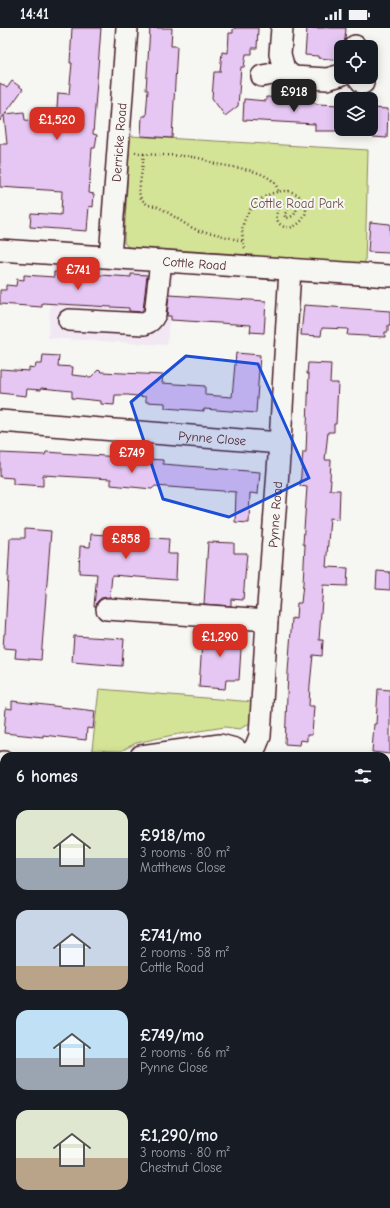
<!DOCTYPE html>
<meta charset="utf-8">
<style>
body{margin:0;font-family:"Comic Neue",sans-serif;background:#20242c;color:#f1f3f6;height:100vh;display:flex;flex-direction:column;font-size:15px;white-space:nowrap}
*{box-sizing:border-box;margin:0}
p{font-size:13px;color:#9ea1a6}
.icon{flex:none;width:22px;height:22px;fill:none;stroke:currentColor;stroke-width:2;stroke-linecap:round;stroke-linejoin:round}
.map{position:relative;flex:1;overflow:hidden}
.sheet{position:absolute;left:0px;top:724px;width:390px;height:456px;display:flex;flex-direction:column;background:#171b24;border-radius:12px 12px 0 0;box-shadow:0 2px 10px #0003}
.sheet>*{flex:none}
.controls{position:absolute;left:334px;top:12px;display:grid;gap:8px}
.controls a{display:grid;place-items:center;width:44px;height:44px;border-radius:8px;background:#171b24;box-shadow:0 2px 10px #0003;font-size:20px}
.price{position:absolute;translate:-50% -34px;padding:0 9px;border-radius:8px;background:#d93025;color:#fff;font-size:13px;line-height:26px;filter:drop-shadow(0 1px 2px #0008)}
.price::after{content:'';position:absolute;left:50%;top:24px;width:12px;height:9px;margin-left:-6px;background:inherit;clip-path:polygon(0 0,100% 0,50% 100%)}
.price.active{background:#222;color:#fff}
ul{padding:0;list-style:none}
li{display:flex;align-items:center;gap:12px;height:100px;padding:0 16px}
li span{display:grid;place-items:center;flex:none;width:112px;height:80px;border-radius:12px;color:#555}
li>.icon{margin-inline-start:auto}
span .icon{width:48px;height:48px;fill:#fffc;stroke-width:1}
li b{font-size:17px}
h2{display:flex;justify-content:space-between;align-items:center;height:48px;padding:0 16px;font-size:17px}
.status{display:flex;justify-content:space-between;align-items:center;height:28px;padding:0 20px;background:#171b24;direction:ltr}
.status svg{height:11px;fill:currentColor}
.map>svg:first-child{display:block}
</style>
<div class="status"><b>14:41</b><svg viewBox="0 0 49 12"><path d="M0 12V9h3v3zM5 12V6h3v6zM10 12V3h3v9zM15 12V0h3v12zM26 1h20v11H26zM47 4h2v5h-2z"/></svg></div>
<div class="map">
<svg width="390" height="1180" viewBox="0 0 390 1180">
<rect width="100%" height="100%" fill="#f6f6f2"/>
<filter id="ink" filterUnits="userSpaceOnUse"><feTurbulence type="fractalNoise" baseFrequency=".025" numOctaves="2"/><feDisplacementMap in="SourceGraphic" scale="8" xChannelSelector="R" yChannelSelector="G"/><feConvolveMatrix kernelMatrix="1 2 1 2 8 2 1 2 1" color-interpolation-filters="sRGB"/></filter>
<g filter="url(#ink)">
<!-- built -->
<path fill="#f1e8f3" d="M53,236L173,244L167,317L48,310Z
M0,954L4,959V1176H64L59,1180H0Z
M386,1158L388,1161L387,1180H263L260,1176H386Z"/>
<!-- green -->
<path fill="#d3e497" stroke="#8e8261" d="M130,108L368,122L365,237L131,221L124,215V210Z
M99,661L253,674L250,695L240,701L225,699L173,707L136,715L121,723L92,722Z
M0,749H4V797L0,785Z"/>
<!-- building -->
<path fill="#e6c7f4" stroke="#4a1f2b" d="M72,0H101L93,106L97,107L95,120H92L89,165L94,166L93,179L89,178L87,203L30,199L31,185L61,187L62,163L0,159V116H7L4,87L0,93V55L7,60L12,53L23,61L5,86L24,84L25,92L56,95L58,65L69,66L72,35H70Z
M150,0H172L171,18H177L172,110L141,108L142,88H146L148,62H146Z
M236,0H258L257,20H252V26H246L244,39H241L238,78L225,88L212,70L214,44H220L222,24L228,25L229,5H233V1Z
M307,0H346L345,11L343,19H341V32L318,30V28L305,27Z
M266,69L291,70V73L316,75V76L341,77V103H315V96L243,92L244,71L266,73Z
M371,80L388,81L387,110L373,109V107H371Z
M370,194L390,196V225L368,224Z
M54,244L131,249V246L147,247L143,282L142,284L129,283V280L42,275V279L0,276V262H6V257L16,258L17,251L24,252V247L54,249Z
M169,267L266,273L264,305L250,304L251,297L171,292V288H167Z
M304,277L390,283V297H388V304H385V309L347,307L348,301L322,300L321,308L301,307Z
M236,325L260,327L256,385L204,381V383L165,380V375L146,374V369L128,367H115L114,377L101,376V373L72,370V363L41,360V362L27,361L26,368L0,365V341L29,343V339L35,340L36,336H42L43,327L59,328L58,338L73,339L72,347L91,349L99,341L102,344L163,347L162,355L205,358V367L232,369Z
M308,335L331,336L330,355H338L336,396H334V404H328L325,432H331L330,452H331L330,462H340L339,491L330,490L326,539L348,540L347,558L323,557L319,612H323L322,628L313,627L310,657L309,678H314L312,707H307V713L300,712L299,717L285,716L288,644L292,590L296,591L297,575H301L303,556L305,517L303,516L307,459L300,458L303,424H306L309,346H307Z
M46,424L163,432V436L260,444L258,466L250,465L249,495L235,494L236,464L155,458L152,461L111,457V451L43,447V458L29,457L13,456V450L0,449V425L45,427Z
M25,501L51,503L41,632L15,630L16,621L3,620L4,606H5L10,510H25Z
M91,506L169,511L168,526H177L176,552L112,547L110,569L101,570L97,574L96,578H94L97,546L79,545L80,518L90,519Z
M208,514L234,515V525H247L243,572L231,571V578L204,576Z
M377,543L390,544V562L376,561Z
M203,600L230,601V605L242,606L239,652H226L225,661L199,659Z
M74,608L124,611L122,638L72,634Z
M378,661L390,662V726L372,724L374,696H376Z
M12,673L95,683L93,701L87,700L86,712L43,707V709L4,705L6,680L12,681Z"/>
<g fill="none" stroke-linecap="round" stroke-linejoin="round">
<defs>
<g id="minor">
<path d="M282,0L280,26L284,41L293,49L327,51L341,47"/>
<path d="M355,19V18"/>
<path d="M262,48L273,46L284,41"/>
<path d="M358,49L363,55"/>
<path id="s1" d="M0,222L390,248"/>
<path id="s2" d="M110,229L127,0"/>
<path d="M69,292L144,296C150,294 152,292 155,286L161,233"/>
<path id="s3" d="M0,393L280,415"/>
<path d="M107,581L267,592"/>
<path d="M141,728L220,717L235,721L243,728"/>
<path id="s4" d="M249,728L256,718L260,708L267,592L280,415L290,241"/>
<path d="M0,735L4,734"/>
<path d="M386,829H390"/>
<path d="M386,1131H390"/>
<path d="M216,1180L221,1176"/>
</g>
</defs>
<!-- minor casing -->
<use href="#minor" stroke="#4a1f2b" stroke-width="24"/>
<!-- path -->
<path stroke="#4a1f2b" stroke-width="2.5" stroke-dasharray="1 3" stroke-linecap="butt" d="M135,124L144,126
M242,213L212,205L199,203L187,197L164,182L156,178L148,177L141,171L139,164L144,126C163,128 188,126 206,132C210,133 213,136 217,136C234,140 276,142 278,164
M245,220C228,174 294,144 305,177C310,190 292,206 281,197C270,189 281,166 296,176C298,184 294,189 286,190L284,187L288,181"/>
<!-- minor -->
<use href="#minor" stroke="#f6f6f2" stroke-width="21"/>
</g>
</g>
<!-- marked area -->
<path fill="#1d4ed8" fill-opacity="0.2" stroke="#1d4ed8" stroke-width="3" stroke-linejoin="round" d="M186,328L258,336L309,450L229,489L163,471L131,374Z"/>
<g text-anchor="middle" dominant-baseline="central" stroke-width="4" stroke-linejoin="round" paint-order="stroke">
<!-- street labels -->
<g font-size="13" fill="#4a1f2b" stroke="#f6f6f2">
<text stroke="none"><textPath href="#s2" startOffset="115">Derricke Road</textPath></text>
<text stroke="none"><textPath href="#s1" startOffset="195">Cottle Road</textPath></text>
<text stroke="none"><textPath href="#s3" startOffset="213">Pynne Close</textPath></text>
<text stroke="none"><textPath href="#s4" startOffset="245">Pynne Road</textPath></text>
</g>
<!-- park labels -->
<g font-size="13" fill="#6c5046" stroke="#f6f6f2">
<text x="297" y="175">Cottle Road Park</text>
</g>
</g>
</svg>
<div class="controls">
<a><svg class="icon" aria-label="locate" viewBox="0 0 24 24"><circle cx="12" cy="12" r="6"/><path d="M12 2v4M12 18v4M2 12h4M18 12h4"/></svg></a>
<a><svg class="icon" aria-label="layers" viewBox="0 0 24 24"><path d="M12 4l9 5-9 5-9-5zM3 14l9 5 9-5"/></svg></a>
</div>
<b class="price active" style="left:294px;top:85px">£918</b>
<b class="price" style="left:57px;top:113px">£1,520</b>
<b class="price" style="left:78px;top:263px">£741</b>
<b class="price" style="left:132px;top:446px">£749</b>
<b class="price" style="left:126px;top:532px">£858</b>
<b class="price" style="left:220px;top:630px">£1,290</b>
<section class="sheet">
<h2>6 homes<svg class="icon" aria-label="filters" viewBox="0 0 24 24"><path d="M4 7h16M4 17h16"/><circle cx="9" cy="7" r="2"/><circle cx="15" cy="17" r="2"/></svg></h2>
<ul>
<li><span style="background:linear-gradient(#dfe7d0 60%,#9aa5b1 0)"><svg class="icon" aria-label="home" viewBox="0 0 24 24"><path d="M3 11l9-7 9 7M6 9v11h12V9"/></svg></span><div><b>£918/mo</b><p>3 rooms · 80 m²</p><p>Matthews Close</p></div></li>
<li><span style="background:linear-gradient(#c9d6e8 70%,#b9a48a 0)"><svg class="icon" aria-label="home" viewBox="0 0 24 24"><path d="M3 11l9-7 9 7M6 9v11h12V9"/></svg></span><div><b>£741/mo</b><p>2 rooms · 58 m²</p><p>Cottle Road</p></div></li>
<li><span style="background:linear-gradient(#bfe0f5 60%,#9aa5b1 0)"><svg class="icon" aria-label="home" viewBox="0 0 24 24"><path d="M3 11l9-7 9 7M6 9v11h12V9"/></svg></span><div><b>£749/mo</b><p>2 rooms · 66 m²</p><p>Pynne Close</p></div></li>
<li><span style="background:linear-gradient(#dfe7d0 60%,#b9a48a 0)"><svg class="icon" aria-label="home" viewBox="0 0 24 24"><path d="M3 11l9-7 9 7M6 9v11h12V9"/></svg></span><div><b>£1,290/mo</b><p>3 rooms · 80 m²</p><p>Chestnut Close</p></div></li>
</ul>
</section>
</div>
